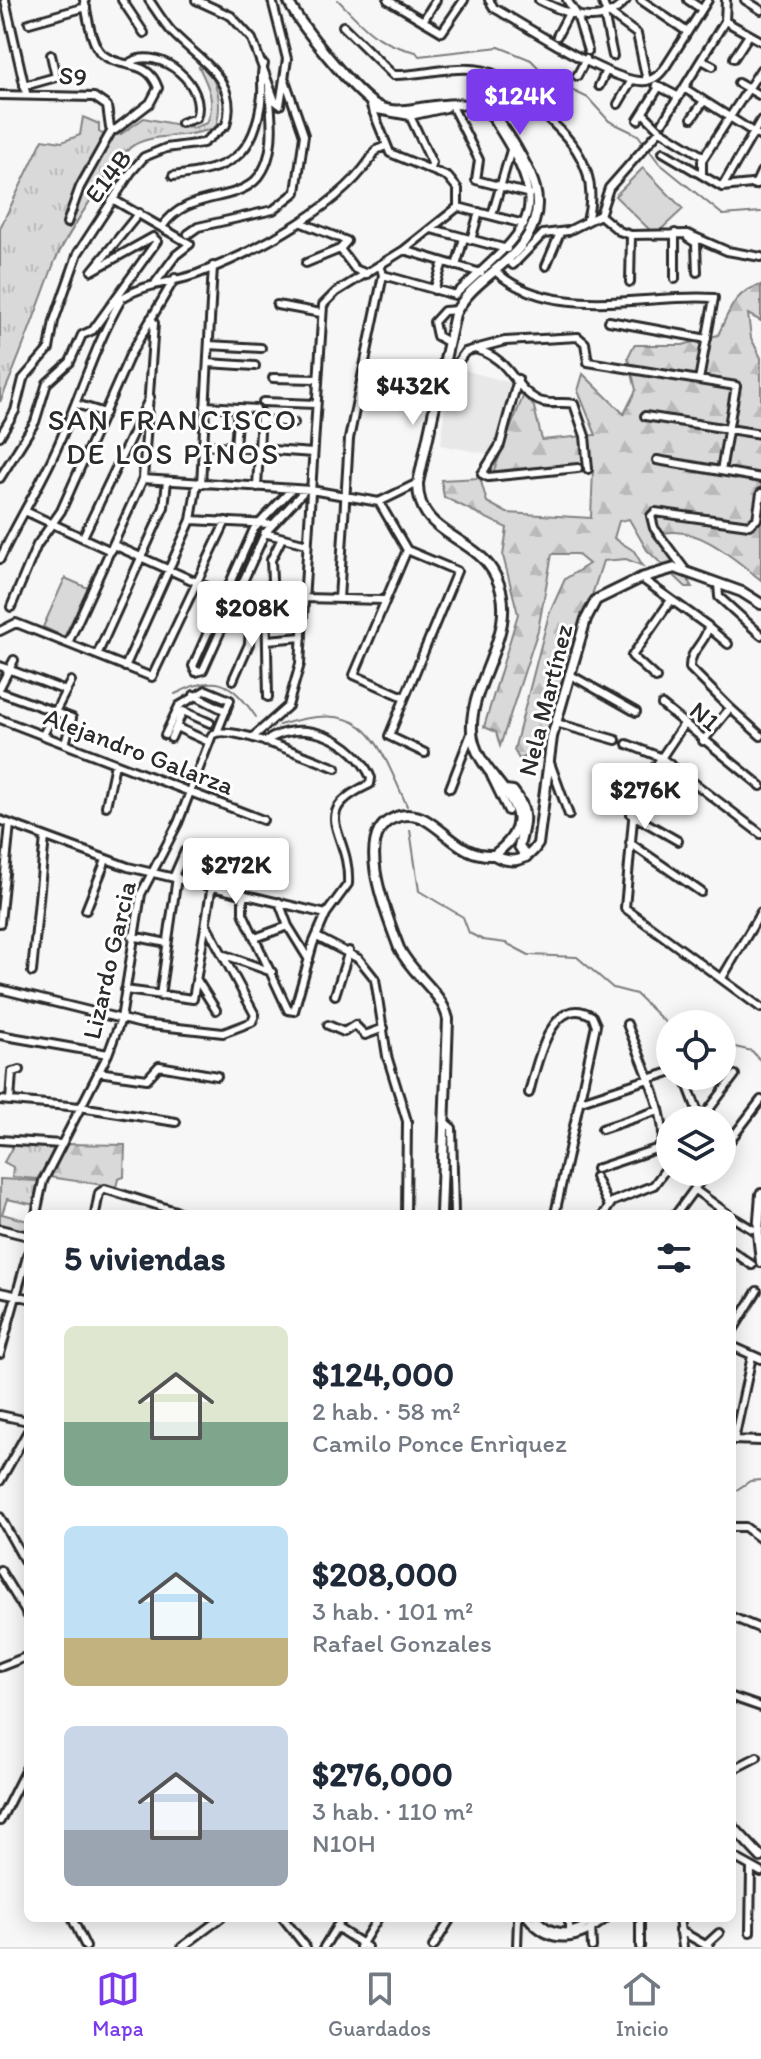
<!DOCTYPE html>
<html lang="es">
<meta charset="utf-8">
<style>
body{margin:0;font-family:Itim,sans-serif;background:#f2f2f3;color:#1f2937;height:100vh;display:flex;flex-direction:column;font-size:30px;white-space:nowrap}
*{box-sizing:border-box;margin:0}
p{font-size:26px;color:#747a83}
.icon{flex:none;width:44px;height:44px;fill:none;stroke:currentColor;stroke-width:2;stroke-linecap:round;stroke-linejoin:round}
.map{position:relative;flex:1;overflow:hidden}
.sheet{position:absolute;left:24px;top:1210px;width:712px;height:712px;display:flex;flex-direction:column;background:#fff;border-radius:12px;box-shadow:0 4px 20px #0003}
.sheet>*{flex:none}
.fabs{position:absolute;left:656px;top:1010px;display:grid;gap:16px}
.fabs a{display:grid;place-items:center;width:80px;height:80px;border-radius:50%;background:#fff;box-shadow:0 4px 20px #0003;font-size:40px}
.price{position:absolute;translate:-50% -68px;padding:0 18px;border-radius:8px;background:#fff;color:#222;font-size:26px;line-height:52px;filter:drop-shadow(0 2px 4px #0008)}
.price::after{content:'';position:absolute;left:50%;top:48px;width:24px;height:18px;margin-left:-12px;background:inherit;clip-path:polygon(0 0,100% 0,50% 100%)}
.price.active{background:#7c3aed;color:#fff}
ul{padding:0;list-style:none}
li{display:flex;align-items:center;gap:24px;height:200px;padding:0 40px}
li span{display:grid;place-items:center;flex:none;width:224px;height:160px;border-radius:12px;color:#555}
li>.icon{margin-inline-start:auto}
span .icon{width:96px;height:96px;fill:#fffc;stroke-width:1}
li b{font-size:34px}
h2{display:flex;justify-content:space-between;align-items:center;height:96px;padding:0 40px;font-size:34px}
.menu{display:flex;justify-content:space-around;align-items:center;height:112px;border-top:2px solid #e0e1e3;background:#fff;font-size:22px;color:#747a83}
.menu a{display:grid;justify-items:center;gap:4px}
.menu .active{color:#7c3aed}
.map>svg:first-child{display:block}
</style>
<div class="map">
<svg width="761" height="1947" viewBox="0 0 761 1947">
<defs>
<pattern id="grass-tufts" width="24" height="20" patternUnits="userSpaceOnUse" patternTransform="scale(2)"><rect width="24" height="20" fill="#d9d9d9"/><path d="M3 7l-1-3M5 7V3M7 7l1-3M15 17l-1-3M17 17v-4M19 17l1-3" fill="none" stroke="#bababa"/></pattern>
<pattern id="forest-firs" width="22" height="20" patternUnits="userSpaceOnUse" patternTransform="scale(2)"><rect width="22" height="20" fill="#d9d9d9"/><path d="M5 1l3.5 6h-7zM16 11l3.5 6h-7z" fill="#bababa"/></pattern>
</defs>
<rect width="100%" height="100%" fill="#f7f7f7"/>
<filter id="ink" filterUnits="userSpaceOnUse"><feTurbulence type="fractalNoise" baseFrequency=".0125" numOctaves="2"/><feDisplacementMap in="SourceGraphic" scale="16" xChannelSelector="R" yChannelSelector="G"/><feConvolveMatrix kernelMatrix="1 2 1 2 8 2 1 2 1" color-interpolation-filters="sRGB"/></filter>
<g filter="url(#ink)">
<!-- built -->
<path fill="#e8e8e8" d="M449,366L515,384L493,455L441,445Z"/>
<!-- grass -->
<path fill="url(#grass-tufts)" stroke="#828282" stroke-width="2" d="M199,67L208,68C219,89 222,104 216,127C190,139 157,132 134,145C118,153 59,247 53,266C36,312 20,357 0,402V228L43,139L62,142L80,135L83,117L99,124V132L108,137L121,134L144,118L193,128L207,123C216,102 209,87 199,67Z
M14,1144L58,1146L37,1179L12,1177L13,1167L4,1162Z
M0,1179L38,1181L35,1205L7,1199L2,1214L28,1221V1233L0,1226Z"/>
<!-- forest -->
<path fill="url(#forest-firs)" stroke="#828282" stroke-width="2" d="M761,285V321L748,314L751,338L761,358V580C735,560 700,526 664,533L692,587H686L647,550L629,519L619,521L614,538L634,551L643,566L626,559L603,561L542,751L519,759L514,750L549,614L565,579L589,564L577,554H552L538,630L500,746L496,732L484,727L518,614L503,556L507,528L444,497L441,480L480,478L487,502L507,513L591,518L593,470L491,478L524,394L534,407L542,440L596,435L578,391L583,374L624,414L636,390L628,357L634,345H683L718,335C729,312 734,291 761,285Z
M66,1144L125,1145L124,1177L118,1179L116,1187L49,1177Z"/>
<!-- pitch -->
<path fill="#d9d9d9" stroke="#828282" stroke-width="2" d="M643,168L683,209L655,235L615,196Z
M65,578L88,588L64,637L43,627Z"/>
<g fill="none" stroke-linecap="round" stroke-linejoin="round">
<!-- stream -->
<path stroke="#7b7b7b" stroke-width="2" d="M338,0C364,27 377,44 416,52L419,56L499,47L531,60L549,79L588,98L609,121L638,135L659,163L723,215L761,212
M175,694C216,673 231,681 256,717
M279,725C367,699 375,735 407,806
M410,830L419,891L463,917L469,933L483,940L506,943L529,955L577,957L613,988L636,994L670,1027
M722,1044L752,1051L761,1061
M732,1493L750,1481L761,1480"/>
<defs>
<path id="minor" d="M5,0L26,93
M122,0L144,33
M196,0L231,16L252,39L275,101L280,105L287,59L272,0
M388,0L442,32L464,0
M489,0L494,8C525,25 614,85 646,81C656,79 661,73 666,66L708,0
M539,0C567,14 601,30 626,0
M567,0L577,15L588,51
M602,0L607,14
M641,0L686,31
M688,0L700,8
M745,0L761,10
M609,13L637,34L647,81
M604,14L613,56
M423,21L436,0
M725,21L761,41
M29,23L86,7
M343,26L393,75C424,76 469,60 498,76C544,118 606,150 587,221
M557,36L568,15
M734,58L749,35
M702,60L713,66
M131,62C161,46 208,86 196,118L181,123
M577,76L586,59
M738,83L761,96
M656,85L679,97
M24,86L56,77L51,55
M599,86L606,71
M684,88L761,137
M0,95L94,97L107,106L110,128L115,130L150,103L158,88C148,58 121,70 102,54C90,43 88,15 84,0
M618,104L632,80
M453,108L479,160L476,180L530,194
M372,109L410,116L446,108
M644,114L660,130L704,157
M410,116L432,163L431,170
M692,118L704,101
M638,120L659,87
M663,122L725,21L726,0
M663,152L722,187L761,183
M702,174V160L761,69
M173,176C231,169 255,157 262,95C263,84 260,74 264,64
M755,185L761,172
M722,187L761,120
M114,200L190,244L176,255L156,282
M458,207L524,224
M492,215L511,150
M600,215L619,231L631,235L688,234L727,251L761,257
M600,215L609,188L660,130
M67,223L80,187L112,130
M302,223L347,241L340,249L306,263
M162,227C194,180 259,215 270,149C274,129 270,108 269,87
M432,229L507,249
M188,234L198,227L273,210L296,192L304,135L285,80
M688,234V238L696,243L697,272
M471,240L479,212
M340,249L355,269L367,274
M404,250L481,273
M508,260L513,265L543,234L568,231L600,215
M456,266L464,238
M546,266L560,233
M495,271C554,323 646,293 714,298L699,380
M383,275L455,295C528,227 557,217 494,121
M675,279V233
M630,282L631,235
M434,290L443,262
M122,298C146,283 172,283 197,274C255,252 346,205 376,150L386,146
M277,305L321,313
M609,321L707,339
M448,342L437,336L434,322L444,311L457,310
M209,345L261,348
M475,349L505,341L578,337L585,343L588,362L736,386L721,471
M208,363L255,366
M441,377L448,376L465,352L475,349C512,359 512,387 537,400C548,406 562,401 574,404L585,436L588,469
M273,378L317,379
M518,379L500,445L482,474L488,477L578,468
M263,402L316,404
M76,404L105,413
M205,406L256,409
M645,416L761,434
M261,420L294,423
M0,436L15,411L23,379L49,349L54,321L78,253L131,172L144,157L166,148L203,143L226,125C240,79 197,59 172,32C163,22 156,10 149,0
M203,445L313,453
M235,447L238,408
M657,460L761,478
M0,478L35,422L47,383L70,362L82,335L93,330L157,241L153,237L92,271L139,213
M143,479L311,490L379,502L418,483
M201,484L213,266
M257,487L261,413
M292,489L254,529L193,666L196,672L203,670L265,533L305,490
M379,502L407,550L457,571L389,736L425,753
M25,511L111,551
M191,520L271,524
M264,533L307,544
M83,537L150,397
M114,545L234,599L251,602L305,598L383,600
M0,559C17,522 39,488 56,450C79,400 94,346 122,298
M686,571L654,528L651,516L655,512L749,525L757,519L761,493
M641,578L708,626C707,642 689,650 690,668L730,708L703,741
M718,583L719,597L761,635
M339,599L349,439L383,275L380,265
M273,600L271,560L282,538
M266,601L268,697
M11,607L37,545L61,511L130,355L175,278
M709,628L728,644
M0,631L16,623L152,677L226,521
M267,640L302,637
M68,643L143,479L154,323L151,318
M97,655L164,507L167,481
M0,666L66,691
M125,667L191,520L197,483
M569,674L636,712
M656,678L632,656L671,600
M233,680L249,644L251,602
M0,687L14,660
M0,692L72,718L65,744
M194,695L226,711
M404,697L354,675L407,550
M662,705L761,786
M730,708L761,736
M0,719L263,820
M556,723L616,740
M684,724L635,797L625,908L761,1008
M176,727L209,742
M43,735L71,681
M165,735L179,706L206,690L230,700L218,730
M253,737L288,706L300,664L323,305L336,292L404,250L458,207V189L448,177L390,153L369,101
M171,738L183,711L210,723
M627,744L660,757L761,834
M549,760L569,815
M491,776L508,811
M450,788L472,731
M106,806L115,764
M631,814L678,841
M0,820L128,867L326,914
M630,843L701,892
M174,876L185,851
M243,893V913L288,1010L294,1011L313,944L326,914L348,884C351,831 305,814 370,784L371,778C355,740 301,715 265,742
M279,902L288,926L309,960
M86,910L106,860
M0,923L10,824
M132,936L167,943
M317,937L359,959L375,979L387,1056L407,1121L406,1214
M255,938L288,926
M225,955L272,972
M32,972L45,837
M722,978L761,912
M197,980L216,1010
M0,989L142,1024L223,1033L252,1022L255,1015L206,924
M125,990L193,999L212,885
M335,995L349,951
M160,996L177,877
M328,1025L344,1032L355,1025L365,1035L384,1028
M0,1035L108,1054
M98,1072L147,1079L159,1066L217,1076
M684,1076L701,1120
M529,1093C536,1067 551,991 592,1016L596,1025L555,1214
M0,1100L80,1107L176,1122
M10,1101L12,1072L20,1070
M581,1101L670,1072
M701,1120L735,1075
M446,1123L452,1128L454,1214
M602,1129L659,1110
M0,1140L61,1144
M722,1151L761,1100
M596,1169L659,1148C675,1129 636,1048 627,1024
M595,1177L608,1204
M695,1190L728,1214
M36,1214L43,1181L108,1054L121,1019L141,894L178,823L212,735C228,722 314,760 336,768
M95,1214L99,1193L105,1189L185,1214
M604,1214L612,1202L654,1185L670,1163
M676,1214L707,1172
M732,1217L752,1229
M0,1229L28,1236
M732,1251L752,1265
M0,1292L28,1298
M732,1332L757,1291
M732,1346L761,1359
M0,1354L28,1253
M0,1415L28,1421
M732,1440L761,1441
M734,1440L752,1356
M0,1481L28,1431
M0,1517L28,1567
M732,1527H745L761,1539
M0,1570L28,1616
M732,1617L761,1629
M0,1667L28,1656
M732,1697L761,1707
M732,1770L757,1757
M0,1821L28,1765
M732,1856L761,1872
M72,1918L86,1947
M283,1918L306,1947
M528,1918C551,1947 580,1941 606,1918
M536,1918C554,1940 576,1934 596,1918
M569,1918V1933
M679,1918L683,1947
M591,1926L592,1947
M336,1927L367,1947
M679,1930L709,1947
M750,1932L751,1868
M706,1945L719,1933
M182,1947L221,1918
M324,1947L342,1918
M360,1947L378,1918
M433,1947L451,1918
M517,1947L518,1918
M640,1947V1918"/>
<path id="major" d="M288,0C295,20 359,98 378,106C393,113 406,110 420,108C480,98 493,105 522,158C533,178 542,198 534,222C521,263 473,276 455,314L418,483C417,537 476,534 496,577C522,630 469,681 472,731C474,782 557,808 494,855C462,857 449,833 424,819C415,814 403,814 394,818C352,834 388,918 399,948C412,975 441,990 448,1019L441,1214
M505,790L513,791C529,810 525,824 519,846L526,857
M494,855C511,865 528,861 538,844L552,737L586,619L596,600L641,578L675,568L742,592L761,604
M761,1194L758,1233L761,1262
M732,1826L761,1857"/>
</defs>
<!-- minor casing -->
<use href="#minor" stroke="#2b2b2b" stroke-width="12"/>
<!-- major casing -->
<use href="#major" stroke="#2b2b2b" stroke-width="14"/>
<!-- minor -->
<use href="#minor" stroke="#fff" stroke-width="6"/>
<!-- major -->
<use href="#major" stroke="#fff" stroke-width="8"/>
</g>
</g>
<g text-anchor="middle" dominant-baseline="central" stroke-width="6" stroke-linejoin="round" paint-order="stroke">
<!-- street labels -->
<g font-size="26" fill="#2b2b2b" stroke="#fff">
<text transform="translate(73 76) rotate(6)">S9</text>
<text transform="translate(108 176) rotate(-53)">E14B</text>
<text transform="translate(545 700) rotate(-76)">Nela Martínez</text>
<text transform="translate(705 716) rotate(40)">N1</text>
<text transform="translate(139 751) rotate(21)">Alejandro Galarza</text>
<text transform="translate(109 960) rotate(-77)">Lizardo Garcia</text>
</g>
<!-- quarter labels -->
<g font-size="30" letter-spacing="2" fill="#2b2b2b" stroke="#fff">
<text x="173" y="419">SAN FRANCISCO<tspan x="173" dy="34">DE LOS PINOS</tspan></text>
</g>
</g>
</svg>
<div class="fabs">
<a><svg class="icon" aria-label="locate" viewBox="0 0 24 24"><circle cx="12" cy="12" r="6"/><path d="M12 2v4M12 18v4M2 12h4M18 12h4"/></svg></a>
<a><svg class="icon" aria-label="layers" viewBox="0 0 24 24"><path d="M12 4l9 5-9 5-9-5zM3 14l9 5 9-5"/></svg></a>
</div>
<b class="price active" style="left:520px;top:137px">$124K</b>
<b class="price" style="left:413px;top:427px">$432K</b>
<b class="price" style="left:252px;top:649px">$208K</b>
<b class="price" style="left:645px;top:831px">$276K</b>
<b class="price" style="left:236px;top:906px">$272K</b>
<section class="sheet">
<h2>5 viviendas<svg class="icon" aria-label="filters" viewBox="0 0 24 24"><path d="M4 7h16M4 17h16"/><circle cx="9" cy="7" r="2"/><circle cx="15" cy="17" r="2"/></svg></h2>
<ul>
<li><span style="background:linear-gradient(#dfe7d0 60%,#7fa58c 0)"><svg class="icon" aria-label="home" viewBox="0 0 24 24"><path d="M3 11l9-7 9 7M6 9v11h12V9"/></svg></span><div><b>$124,000</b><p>2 hab. · 58 m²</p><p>Camilo Ponce Enrìquez</p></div></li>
<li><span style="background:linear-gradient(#bfe0f5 70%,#c2b280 0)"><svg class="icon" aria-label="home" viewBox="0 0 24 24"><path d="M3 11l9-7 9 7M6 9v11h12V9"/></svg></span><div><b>$208,000</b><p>3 hab. · 101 m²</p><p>Rafael Gonzales</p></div></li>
<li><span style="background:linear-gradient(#c9d6e8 65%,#9aa5b1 0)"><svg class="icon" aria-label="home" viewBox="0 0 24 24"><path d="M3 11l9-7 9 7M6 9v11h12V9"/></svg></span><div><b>$276,000</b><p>3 hab. · 110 m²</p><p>N10H</p></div></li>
</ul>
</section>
</div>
<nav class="menu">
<a class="active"><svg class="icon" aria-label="map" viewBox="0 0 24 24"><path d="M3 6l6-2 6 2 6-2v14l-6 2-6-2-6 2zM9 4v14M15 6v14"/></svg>Mapa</a>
<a><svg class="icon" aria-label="saved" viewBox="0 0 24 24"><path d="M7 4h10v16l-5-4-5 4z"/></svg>Guardados</a>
<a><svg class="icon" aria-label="home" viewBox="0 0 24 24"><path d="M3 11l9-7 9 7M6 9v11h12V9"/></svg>Inicio</a>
</nav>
